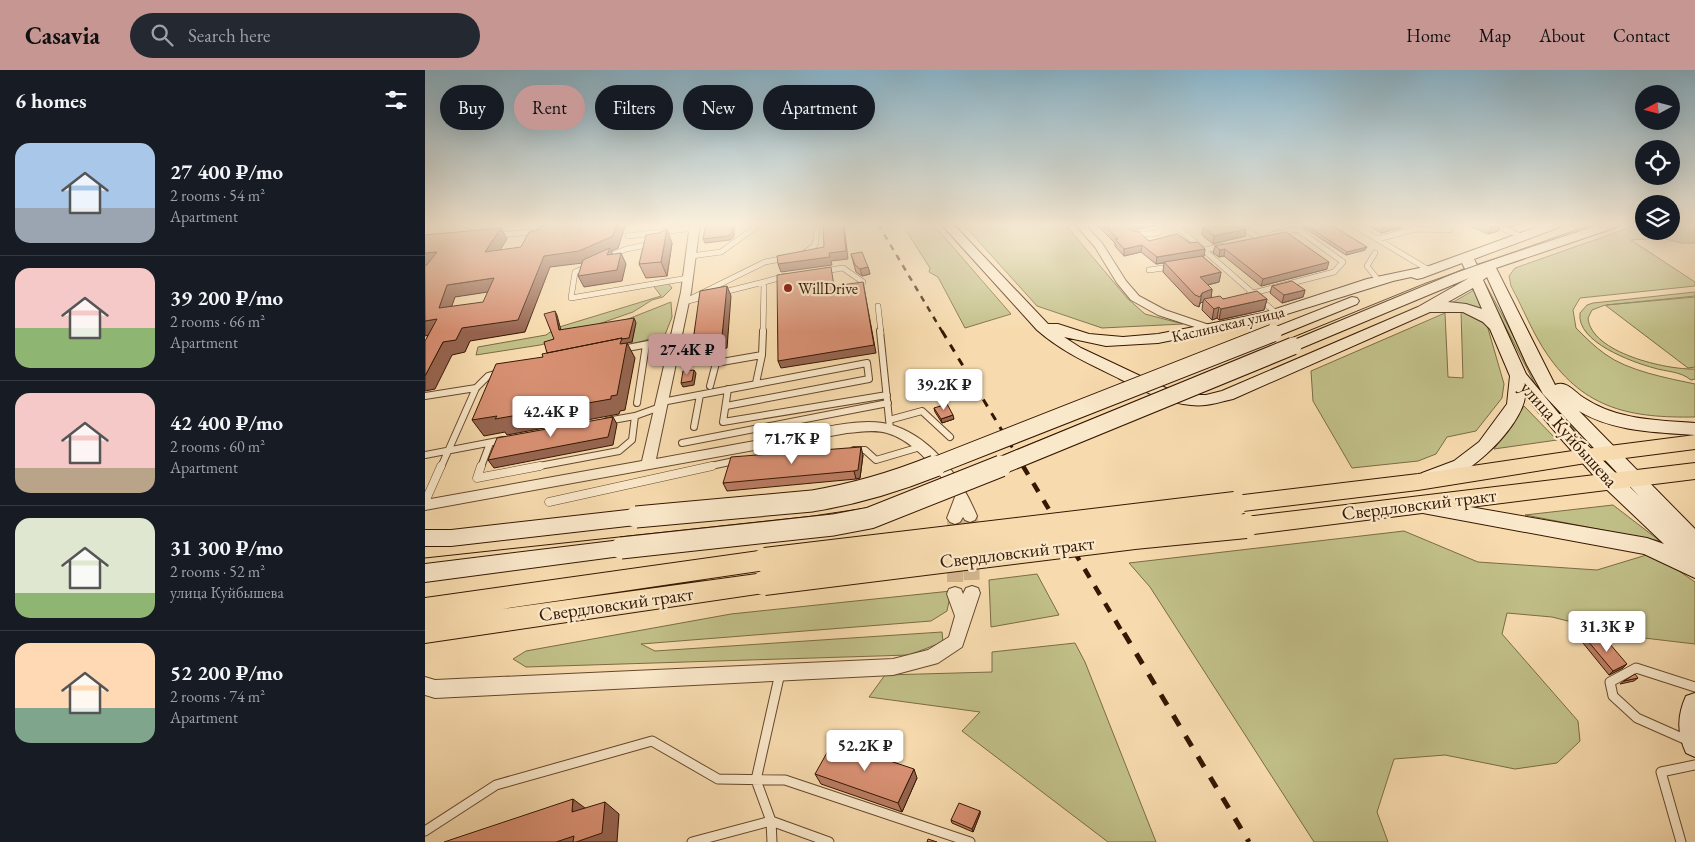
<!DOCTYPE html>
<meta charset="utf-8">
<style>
body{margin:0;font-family:"EB Garamond",serif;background:#242831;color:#f1f3f6;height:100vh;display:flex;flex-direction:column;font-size:19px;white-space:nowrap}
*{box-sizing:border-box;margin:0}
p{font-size:16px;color:#9ea1a6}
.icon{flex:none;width:28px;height:28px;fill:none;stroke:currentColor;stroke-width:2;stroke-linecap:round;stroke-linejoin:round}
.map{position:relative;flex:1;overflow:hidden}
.drawer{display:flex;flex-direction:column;background:#171b24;width:425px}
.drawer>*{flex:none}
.banner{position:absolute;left:15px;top:15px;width:475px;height:45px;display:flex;gap:10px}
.needle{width:32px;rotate:263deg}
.tools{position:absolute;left:1210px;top:15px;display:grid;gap:10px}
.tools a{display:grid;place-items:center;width:45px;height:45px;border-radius:50%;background:#171b24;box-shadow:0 5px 20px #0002;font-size:25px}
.price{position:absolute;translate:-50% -42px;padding:0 11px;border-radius:5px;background:#fff;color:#222;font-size:16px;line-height:32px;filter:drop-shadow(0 1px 2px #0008)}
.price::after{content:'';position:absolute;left:50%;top:30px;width:15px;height:11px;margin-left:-8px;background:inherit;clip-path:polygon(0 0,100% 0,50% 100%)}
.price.selected{background:#c59692;color:#111}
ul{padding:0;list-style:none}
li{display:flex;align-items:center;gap:15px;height:125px;padding:0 15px}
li+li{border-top:1px solid #363941}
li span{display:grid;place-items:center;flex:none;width:140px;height:100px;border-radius:15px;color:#555}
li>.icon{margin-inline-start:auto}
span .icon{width:60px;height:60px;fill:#fffc;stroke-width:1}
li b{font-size:21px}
h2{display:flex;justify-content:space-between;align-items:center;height:60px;padding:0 15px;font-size:21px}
.tag{padding:0 18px;border-radius:22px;background:#171b24;box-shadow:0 5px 20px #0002;font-size:18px;line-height:45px}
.tag.selected{background:#c59692;color:#111}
header{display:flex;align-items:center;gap:30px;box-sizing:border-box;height:70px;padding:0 25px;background:#c59692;color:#111}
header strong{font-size:24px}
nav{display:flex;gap:28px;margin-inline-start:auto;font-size:18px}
.search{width:350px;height:45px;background:#242831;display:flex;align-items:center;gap:12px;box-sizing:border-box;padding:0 18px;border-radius:28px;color:#9ea1a6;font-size:19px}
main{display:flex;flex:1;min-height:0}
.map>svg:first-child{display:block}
</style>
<header>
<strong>Casavia</strong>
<div class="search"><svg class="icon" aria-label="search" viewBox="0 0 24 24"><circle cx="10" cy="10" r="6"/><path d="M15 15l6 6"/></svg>Search here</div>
<nav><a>Home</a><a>Map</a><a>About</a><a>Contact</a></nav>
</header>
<main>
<section class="drawer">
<h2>6 homes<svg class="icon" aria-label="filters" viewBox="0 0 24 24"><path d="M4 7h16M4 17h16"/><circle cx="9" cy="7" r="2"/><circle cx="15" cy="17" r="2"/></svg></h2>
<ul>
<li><span style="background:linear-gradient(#a9c7e8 65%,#9aa5b1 0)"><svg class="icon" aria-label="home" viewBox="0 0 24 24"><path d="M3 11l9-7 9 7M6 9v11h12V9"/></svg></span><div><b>27 400 ₽/mo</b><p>2 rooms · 54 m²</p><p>Apartment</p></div></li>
<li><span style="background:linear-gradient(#f6c9c9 60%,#8fb573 0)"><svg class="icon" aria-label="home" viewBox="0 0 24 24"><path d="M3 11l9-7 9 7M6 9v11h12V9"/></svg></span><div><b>39 200 ₽/mo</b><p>2 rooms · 66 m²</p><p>Apartment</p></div></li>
<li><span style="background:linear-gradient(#f6c9c9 75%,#b9a48a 0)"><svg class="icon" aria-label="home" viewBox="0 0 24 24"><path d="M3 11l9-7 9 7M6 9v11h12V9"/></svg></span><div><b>42 400 ₽/mo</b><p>2 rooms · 60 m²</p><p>Apartment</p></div></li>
<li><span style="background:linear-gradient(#dfe7d0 75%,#8fb573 0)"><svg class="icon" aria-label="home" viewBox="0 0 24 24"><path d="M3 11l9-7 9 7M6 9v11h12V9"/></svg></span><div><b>31 300 ₽/mo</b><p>2 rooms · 52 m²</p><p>улица Куйбышева</p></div></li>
<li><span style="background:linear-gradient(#ffd9b3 65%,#7fa58c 0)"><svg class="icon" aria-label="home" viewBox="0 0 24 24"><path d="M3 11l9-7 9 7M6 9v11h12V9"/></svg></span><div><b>52 200 ₽/mo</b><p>2 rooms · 74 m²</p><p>Apartment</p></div></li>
</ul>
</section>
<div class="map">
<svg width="1270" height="772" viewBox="0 0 1270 772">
<rect width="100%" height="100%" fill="#f7dbae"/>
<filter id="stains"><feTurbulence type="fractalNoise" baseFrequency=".004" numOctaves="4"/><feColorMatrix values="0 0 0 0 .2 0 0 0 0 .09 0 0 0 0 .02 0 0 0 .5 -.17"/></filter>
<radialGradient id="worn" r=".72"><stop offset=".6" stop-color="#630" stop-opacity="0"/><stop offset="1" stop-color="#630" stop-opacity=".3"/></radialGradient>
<!-- green -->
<path fill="#c1bf88" stroke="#7c6b44" d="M477,154H508L586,244L540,258L513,207L504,202L505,198Z
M538,154H640L702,228L720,244L758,254L677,258L612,236Z
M1215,154H1219V161H1246V154L1270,155V173H1256L1238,168L1206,170L1270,212V216L1155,228L1148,240L1151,258C1160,267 1170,277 1180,284C1203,301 1242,308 1270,314V347C1207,348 1160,340 1122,284C1108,264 1098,238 1086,216L1084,206L1090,198Z
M243,213L247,218L238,227L227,230L208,242L139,266L142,268L203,249L246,232L247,247L240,265L207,274L210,250L115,275L51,285L53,277L121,265L131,258L236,226L227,214Z
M1058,213H1060L1114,313L1160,367L1153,364L1113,320Z
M1049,220L1059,242L1025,234Z
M1270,222V226L1181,235L1270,227V297L1263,298L1180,235L1167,240L1163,248C1166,283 1242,300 1270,299V309L1266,310C1255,301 1242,302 1229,298C1207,292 1151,272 1155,243L1162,235L1168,233Z
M1036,241L1048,245L1062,255L1079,314L1077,328L1051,361L1022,367L1011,384L993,391L927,398L888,331L886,301L1020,243L1023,307L1038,308Z
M1099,336L1132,370L1069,379Z
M1188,435L1235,471L1100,445Z
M979,461L1053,492L1172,500L1228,483L1270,512V574L1202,566L1127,547L1082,543L1077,564L1153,651L1155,671L1132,693L1090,699L1020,685L969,689L952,742L963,772H889L725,517L704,493Z
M612,504L634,545L566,557L564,510Z
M526,521L522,541L506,551L216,574L230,581L517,562L518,572L484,585L101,597L88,589L101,581L306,544Z
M650,573L660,592L731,772H683L537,661L555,642L444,627L460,605L567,602V582Z"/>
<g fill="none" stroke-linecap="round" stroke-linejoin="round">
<!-- minor-tunnel -->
<path stroke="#d0b48b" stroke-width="16" stroke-dasharray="16 8" stroke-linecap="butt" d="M545,446L547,523
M530,448V524"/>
<defs>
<path id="service-far3" d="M37,154L71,165L112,162
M696,154L709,165L733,163L737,157L735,154
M749,154L852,244
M813,154L833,168
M927,154L1004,200
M1067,154L1096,166
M114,156L115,154
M203,166L269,158
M953,169L990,159L1024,160
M780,180L797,176
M950,183L942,196L954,211
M377,185L390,175L393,154
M266,186L296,182L335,154
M182,187L201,179L227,174
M164,196L150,202L146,228L263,208
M724,200L746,197
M399,201L418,198L438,212
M339,212L361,206
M295,223L339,212L338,263
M824,224L909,202L918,192L872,159L846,165
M282,226L259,232L340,192L361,188
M453,236L456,263"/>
<path id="service-far2" d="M455,261L465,359
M197,279L250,269
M331,313L337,285L338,261
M285,316L291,293L337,285
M303,319L298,352L462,325
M0,326L51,318
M237,332L442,293L444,309L301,336
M212,333L221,275
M464,350L497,341L525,367
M182,351L210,346L235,337
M269,357L275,325
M257,373L463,333
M429,380H440L451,390L495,377
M0,385L78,370
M16,397L51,318L63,306L73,303
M56,397L65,373
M109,397L194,381L207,370L210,346
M281,397L314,390"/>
<path id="service-far1" d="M56,396L52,408L115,396
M0,432L16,396
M124,432L287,396"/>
<path id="service" d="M355,603L331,710L346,751L404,772
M1264,671L1212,648L1188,626L1185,612L1211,598L1270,617
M0,761L71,715L227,671L293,709L360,710L545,772
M267,772L346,751L347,772
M1256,772L1236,702L1270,695"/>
<path id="minor" d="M265,154H275L266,222L231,389C274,381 318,373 362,365C393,360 439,345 470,356C510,370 537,410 552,446L550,450L545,452L540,450L538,447L535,452L530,454L525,452L522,448L530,427C514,402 490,371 462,363C449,359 435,362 422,363L0,440V430L217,391L256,222Z
M650,154H659L677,173L701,211L714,226L740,240L790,257L792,259L790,261H782L733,245L706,230L692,213L670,177Z
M547,516L553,518L555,523L537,577L513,593L468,605L10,628L0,625V607L10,610L468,589L503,580L524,567L530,546L522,524L524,519L530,517L536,519L538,524L541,518Z"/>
<path id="secondary" d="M516,154H528L623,254H633L664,264L698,267L733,264L769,257L838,243L942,209L1004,196L1120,154H1137L1135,157L1049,189L1052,195L1177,154H1194L1192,157L1071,198L1130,315C1142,310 1149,322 1159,328C1192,350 1231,350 1270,353V365C1232,362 1188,362 1154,341L1270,459V508L1219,484L987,441L984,436L987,431L994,428L1222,468L1239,474L1178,416L1138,371L1100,326C1098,357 1031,423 997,413L994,408L997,403L1029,391L1054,372L1082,334L1085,306L1065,259L1058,252L1038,242H1005L808,329C794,332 781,337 766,335C740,333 717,320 695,309C665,294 637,282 612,260ZM1037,193L1040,199L862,273L860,276L862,279H874L1044,208L993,237L797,321L781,325H766L745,320L656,278L639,267L681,276L733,273L833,253L968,211L986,207L992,209L997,208ZM1062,207L1102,295L1118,324L1214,426L1150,363L1101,304L1058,210ZM1048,218L1057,239L1041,234L1023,232Z
M927,227L932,228L934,231L932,234L853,266H843L840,263L843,260Z
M211,439L218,442L221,447L218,452L211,455L26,476H0V460H26Z
M196,470L204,472L207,478L204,484L196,486L0,512V494Z
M1270,623V687L1261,683C1252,663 1252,646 1261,626Z"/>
<path id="primary" d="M1270,365V379L1161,393L993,420L810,442L802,440L799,434L802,428L810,426L993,404L1161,379Z
M1270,393V409L821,465L813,462L809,456L813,450L821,447Z
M340,480L349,483L352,490L349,497L340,500L77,539L339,503L348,506L352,513L348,520L339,523L0,573V528Z"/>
</defs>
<!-- service-far3 casing -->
<use href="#service-far3" stroke="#66482c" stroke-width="6"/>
<!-- service-far2 casing -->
<use href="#service-far2" stroke="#66482c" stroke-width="8"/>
<!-- service-far1 casing -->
<use href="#service-far1" stroke="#66482c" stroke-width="9"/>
<!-- service casing -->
<use href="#service" stroke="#66482c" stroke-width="11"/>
<!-- minor casing -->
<use href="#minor" stroke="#66482c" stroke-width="2"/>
<!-- secondary casing -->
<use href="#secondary" stroke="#361701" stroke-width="2"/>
<!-- primary casing -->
<use href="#primary" stroke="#361701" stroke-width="2"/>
<!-- service-far3 -->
<use href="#service-far3" stroke="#fae8ca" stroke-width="5"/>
<!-- service-far2 -->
<use href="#service-far2" stroke="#fae8ca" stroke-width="6"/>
<!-- service-far1 -->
<use href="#service-far1" stroke="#fae8ca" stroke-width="8"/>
<!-- service -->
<use href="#service" stroke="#fae8ca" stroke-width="9"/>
<!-- minor -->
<use href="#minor" fill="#fae8ca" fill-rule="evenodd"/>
<!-- secondary -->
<use href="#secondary" fill="#fae8ca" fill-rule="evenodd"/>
<!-- primary -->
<use href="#primary" fill="#f7dbae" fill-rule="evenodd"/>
<!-- tram -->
<path stroke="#361701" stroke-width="1" d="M0,488L388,446L441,438L478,426L1001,213L1168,154"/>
<!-- rail-far3 -->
<path stroke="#361701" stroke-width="2.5" stroke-dasharray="6 6" stroke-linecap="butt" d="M453,154L518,263"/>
<!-- rail-far2 -->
<path stroke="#361701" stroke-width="3" stroke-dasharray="8 8" stroke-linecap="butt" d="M517,261L599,397"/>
<!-- rail-far1 -->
<path stroke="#361701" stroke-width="4.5" stroke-dasharray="10 10" stroke-linecap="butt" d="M598,396L699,565"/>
<!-- rail -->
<path stroke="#361701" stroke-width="5" stroke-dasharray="12 12" stroke-linecap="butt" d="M699,563L824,772"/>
<defs>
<path id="secondary-bridge-far1" d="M507,397L848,263
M573,397L868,276"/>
<path id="secondary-bridge" d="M211,447L387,431C430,424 470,412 510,396
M196,478L408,455L445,448L576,396"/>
<path id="primary-bridge" d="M340,490L810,434
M339,513L709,467L821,456"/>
</defs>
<!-- secondary-bridge-far1 casing -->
<use href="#secondary-bridge-far1" stroke="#361701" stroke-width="19" stroke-linecap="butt"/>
<!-- secondary-bridge casing -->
<use href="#secondary-bridge" stroke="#361701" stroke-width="23" stroke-linecap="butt"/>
<!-- primary-bridge casing -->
<use href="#primary-bridge" stroke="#361701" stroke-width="26" stroke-linecap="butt"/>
<!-- secondary-bridge-far1 -->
<use href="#secondary-bridge-far1" stroke="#fae8ca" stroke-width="17"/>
<!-- secondary-bridge -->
<use href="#secondary-bridge" stroke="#fae8ca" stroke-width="21"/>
<!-- primary-bridge -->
<use href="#primary-bridge" stroke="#f7dbae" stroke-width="24"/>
</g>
<!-- wall -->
<path fill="#ba7c63" stroke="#361701" d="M671,154H698L707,161L724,171L765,173L780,179L779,186L778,187L796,202L794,212L783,215L787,219L786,228L798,229H842L839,240L794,250L792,248L787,250L777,240L778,232L775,233L774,237L769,235L738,202L739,193L731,194L716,182L699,186L690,176V173Z
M702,154H731V155L710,160Z
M876,154H905L940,180L921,185L875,155Z
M941,154H977L976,158L956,163Z
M1041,154H1076L1073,161L1063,164Z
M1077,154H1094L1085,157Z
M778,157L821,159L820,166L788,174L777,165Z
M247,173L242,206L221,208L214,194Z
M790,176L902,199L836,216L799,186L794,187L788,183Z
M426,184L443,197L445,204L437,206L431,202Z
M847,216L880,220L878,227L857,233L845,223Z
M509,338L529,349L517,353L510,342Z
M438,385L435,408L431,409L302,421L298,413Z
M1162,570L1198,598L1184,605L1158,573Z
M1213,608L1209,611L1195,614L1199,611Z
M390,704L492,708L477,742L396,714Z
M555,741V744L548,762L527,753L526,750Z"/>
<!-- shaded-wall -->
<path fill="#976550" stroke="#361701" d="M192,154H201L193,178L186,181L190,189L125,197L100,262L45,271L40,282L27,285L10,319L0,321V306L18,272L119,186Z
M308,154H310L309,167L305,170L280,173L278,169Z
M418,154H419L423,189L406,191L407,195L356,202L353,194L404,183Z
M711,154H731V155L710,160Z
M965,154H977L976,158L956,163L959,155Z
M1076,154L1073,161L1063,164L1067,157Z
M1087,154H1094L1085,157Z
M76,158L82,169L67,193L60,182Z
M242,159L247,173L242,206L236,192Z
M821,159L820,166L788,174L789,166Z
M717,175L716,182L699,186V179Z
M942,177L940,180L921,185L922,182Z
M780,179L779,186L731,194L732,187Z
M800,179L799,186L794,187L795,180Z
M12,182L20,193L0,195V183Z
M196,183L201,194L197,211L159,217L153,206Z
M904,192L902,199L836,216L838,209Z
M443,197L445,204L437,206L435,199Z
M796,202L794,212L774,217L775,207Z
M69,208L76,220L30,227L22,250L14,238L22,215Z
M438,212L451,283L356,298L353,291Z
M302,216L306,226L302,278L273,283L268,271Z
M787,219L786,229H779L778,232L775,233L774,237L777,223Z
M880,220L878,227L857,233L859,225Z
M842,229L839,240L794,250L796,239Z
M794,237L792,248L787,250L789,239Z
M130,241L132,245L137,264L134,260Z
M209,248L211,253L207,272L202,273L210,288L200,340L195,341L194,344L82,365L80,362L59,366L47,350L125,289Z
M12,249L21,261L0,266V251Z
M269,300L271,303L269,315L258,317L256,313Z
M528,345L529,349L517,353L516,349Z
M188,347L192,354L188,375L69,398L63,390Z
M436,377L438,385L435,408L431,409L429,401Z
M1202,594L1198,598L1184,605L1188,601Z
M489,699L492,708L477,742L473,733Z
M148,729L164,741L147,742Z
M180,732L194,744L192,772H131Z
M555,741V744L548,762L547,759Z"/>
<!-- building -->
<path fill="#d89073" stroke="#361701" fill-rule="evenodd" d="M117,154H192L188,166L154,181L119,186L93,250L37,258L31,270L18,272L0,306V271L12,249L0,251V197L12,182L0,183V165L76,158L60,182L96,177L104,162L114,160ZM69,208L58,232L14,238L22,215Z
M281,154H308L307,163L303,166L278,169Z
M398,154H418L421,181L404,183L405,187L353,194L352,186L399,177Z
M678,154H698L707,161L714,162L724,171L752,164L765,173L772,172L780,179L732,187L717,175L699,179L690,169H693Z
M791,154H815L821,159L789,166L778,157Z
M879,154H905L942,177L922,182Z
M1060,154H1076L1067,157Z
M242,159L236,192L214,194L221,165L234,163Z
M861,162L904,192L838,209L800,179L795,180L790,176Z
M185,178L182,185L196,183L192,200L153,206L158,190Z
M437,182L443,197L435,199L430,195L426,184Z
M777,186L796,202L775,207L787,219L777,223L775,227L770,225L739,192Z
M406,197L409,216L438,212L449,275L353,291L352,205Z
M867,211L880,220L859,225L847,216Z
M302,216L297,267L268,271L275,221Z
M832,221L842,229L796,239L794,237L789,239L779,229L795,226L798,229Z
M130,241L134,260L209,248L204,268L197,269V268L122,283L119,272L129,269L119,244Z
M197,268L195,274L202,273L192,325L186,326V329L70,349L72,346L47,350L71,294L118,287L117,284Z
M269,300L267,311L256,313L258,301Z
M522,334L528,345L516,349L509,338Z
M188,347L183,367L63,390L72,368Z
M436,377L433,400L429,401L298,413L306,387Z
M1178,566L1202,594L1188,601L1162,570Z
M1210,604L1213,608L1199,611Z
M408,672L489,699L473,733L390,704Z
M148,729L147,742L180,732L177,763L151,772H148L149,766L131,772H19Z
M534,733L555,741L547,759L526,750Z
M503,769L512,772H502Z"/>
<!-- sky -->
<linearGradient id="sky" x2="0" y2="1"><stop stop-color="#8ab7ce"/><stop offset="0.59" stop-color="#fbefdb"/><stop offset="1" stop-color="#fbefdb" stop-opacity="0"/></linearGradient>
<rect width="1270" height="262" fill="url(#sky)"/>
<!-- markers -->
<circle fill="#8f2418" stroke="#fae8ca" stroke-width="2" cx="363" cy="218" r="5"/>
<g text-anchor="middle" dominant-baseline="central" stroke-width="4.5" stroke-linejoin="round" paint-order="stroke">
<!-- far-poi labels -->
<g font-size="16" fill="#361701" stroke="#fae8ca" text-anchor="start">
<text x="373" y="218">WillDrive</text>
</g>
<!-- far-street labels -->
<g font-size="16" fill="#361701" stroke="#fae8ca">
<text transform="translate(803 254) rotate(-13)">Каслинская улица</text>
</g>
<!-- street labels -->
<g font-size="19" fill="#361701" stroke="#fae8ca">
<text transform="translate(1144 364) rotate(48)">улица Куйбышева</text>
<text transform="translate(994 434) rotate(-7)">Свердловский тракт</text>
<text transform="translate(592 482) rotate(-7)">Свердловский тракт</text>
<text transform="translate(191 534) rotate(-8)">Свердловский тракт</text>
</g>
</g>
<rect width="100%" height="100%" filter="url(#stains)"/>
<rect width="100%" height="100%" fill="url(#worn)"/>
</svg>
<div class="tools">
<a><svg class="needle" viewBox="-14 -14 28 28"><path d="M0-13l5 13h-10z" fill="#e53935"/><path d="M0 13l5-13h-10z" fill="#9ea1a6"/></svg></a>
<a><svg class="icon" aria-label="locate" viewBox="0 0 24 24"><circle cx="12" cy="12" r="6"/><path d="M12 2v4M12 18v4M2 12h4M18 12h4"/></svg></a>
<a><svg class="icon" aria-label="layers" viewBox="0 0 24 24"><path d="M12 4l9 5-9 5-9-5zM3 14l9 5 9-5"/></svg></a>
</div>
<b class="price selected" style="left:262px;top:306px">27.4K ₽</b>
<b class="price" style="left:519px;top:341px">39.2K ₽</b>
<b class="price" style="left:126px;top:368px">42.4K ₽</b>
<b class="price" style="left:367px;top:395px">71.7K ₽</b>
<b class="price" style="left:1182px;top:583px">31.3K ₽</b>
<b class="price" style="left:440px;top:702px">52.2K ₽</b>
<div class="banner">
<a class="tag">Buy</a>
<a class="tag selected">Rent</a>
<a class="tag">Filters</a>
<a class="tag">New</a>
<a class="tag">Apartment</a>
</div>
</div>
</main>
